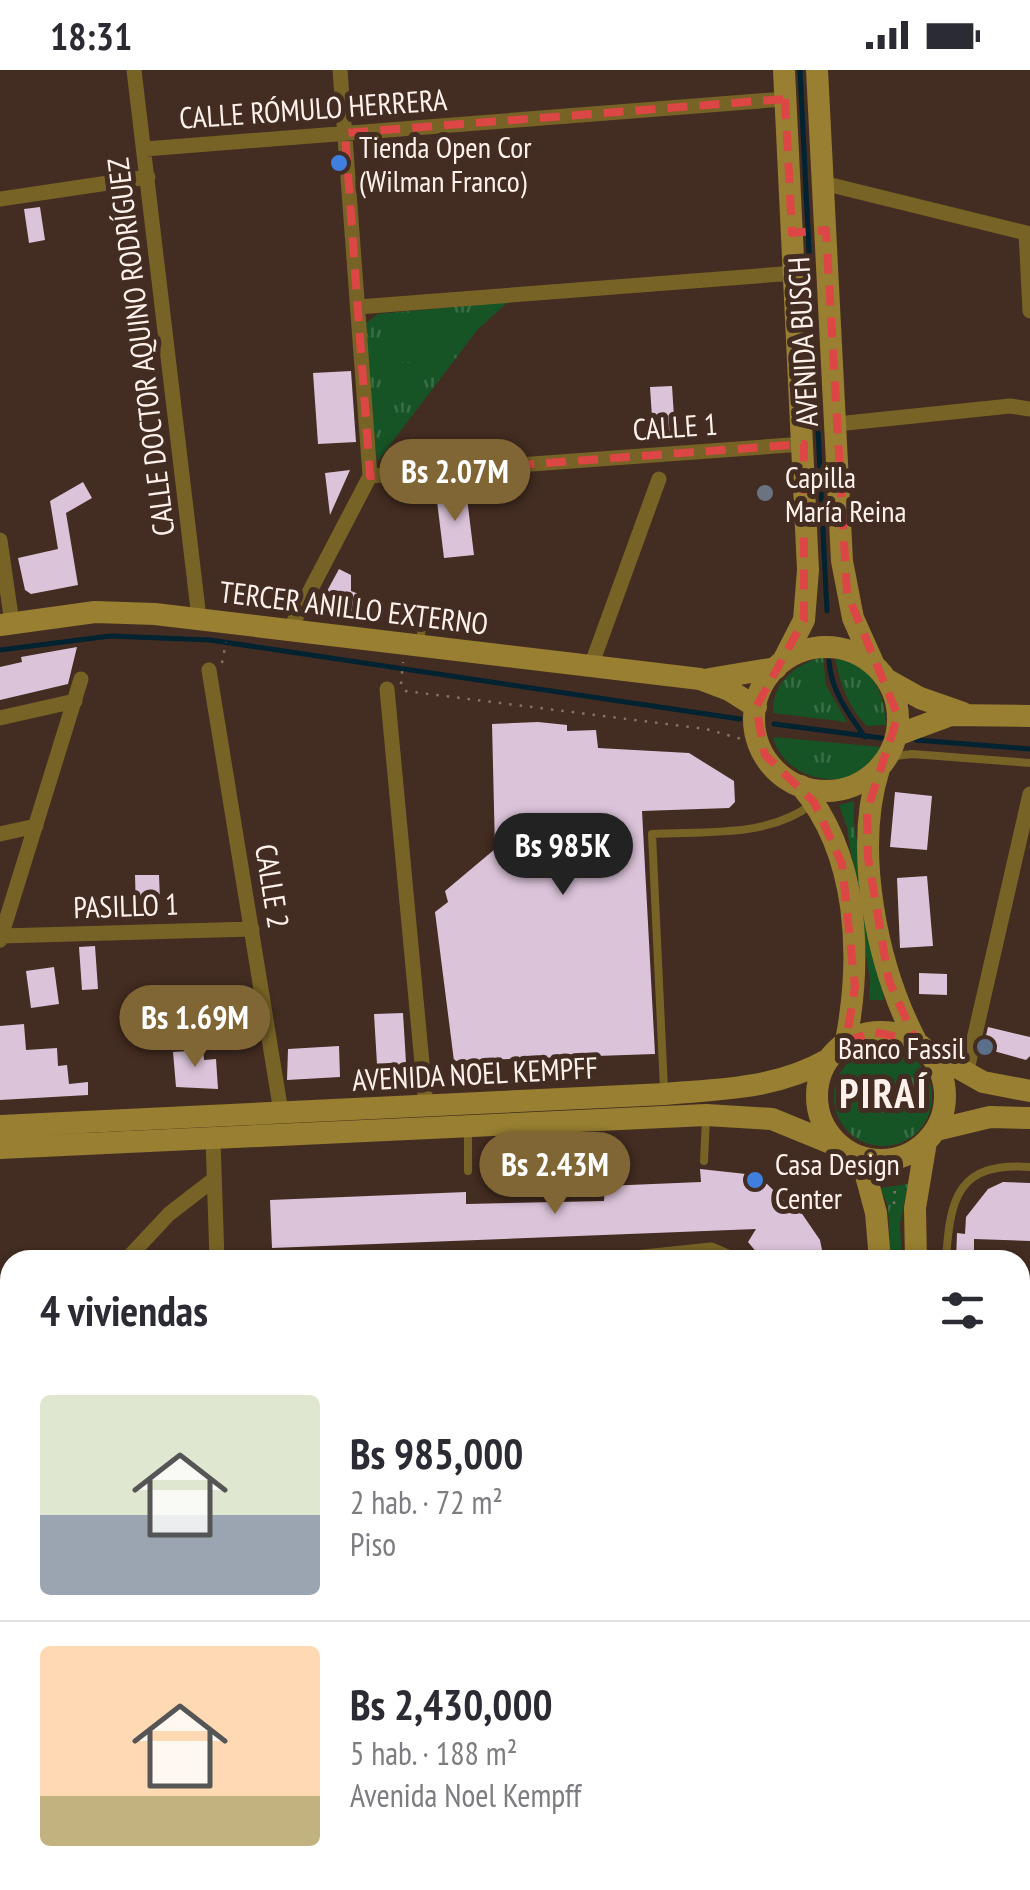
<!DOCTYPE html>
<html lang="es">
<meta charset="utf-8">
<style>
body{margin:0;font-family:"PT Sans Narrow",sans-serif;background:#f2f2f3;color:#2b2b33;height:100vh;display:flex;flex-direction:column;font-size:38px;white-space:nowrap}
*{box-sizing:border-box;margin:0}
p{font-size:32px;color:#7c7c81}
.icon{flex:none;width:55px;height:55px;fill:none;stroke:currentColor;stroke-width:2;stroke-linecap:round;stroke-linejoin:round}
.map{position:relative;flex:1;overflow:hidden}
.side{position:absolute;left:0px;top:1180px;width:1030px;height:640px;display:flex;flex-direction:column;background:#fff;border-radius:30px 30px 0 0;box-shadow:0 2px 8px #0004}
.side>*{flex:none}
.price{position:absolute;translate:-50% -85px;padding:0 22px;border-radius:35px;background:#806535;color:#fff;font-size:32px;line-height:65px;filter:drop-shadow(0 2px 5px #0008)}
.price::after{content:'';position:absolute;left:50%;top:60px;width:30px;height:22px;margin-left:-15px;background:inherit;clip-path:polygon(0 0,100% 0,50% 100%)}
.price.selected{background:#222;color:#fff}
ul{padding:0;list-style:none}
li{display:flex;align-items:center;gap:30px;height:250px;padding:0 40px}
li+li{border-top:2px solid #e1e1e2}
li span{display:grid;place-items:center;flex:none;width:280px;height:200px;border-radius:10px;color:#555}
li>.icon{margin-inline-start:auto}
span .icon{width:120px;height:120px;fill:#fffc;stroke-width:1}
li b{font-size:42px}
h2{display:flex;justify-content:space-between;align-items:center;height:120px;padding:0 40px;font-size:42px}
.status{display:flex;justify-content:space-between;align-items:center;height:70px;padding:0 50px;background:#fff;direction:ltr}
.status svg{height:28px;fill:currentColor}
.map>svg:first-child{display:block}
</style>
<div class="status"><b>18:31</b><svg viewBox="0 0 49 12"><path d="M0 12V9h3v3zM5 12V6h3v6zM10 12V3h3v9zM15 12V0h3v12zM26 1h20v11H26zM47 4h2v5h-2z"/></svg></div>
<div class="map">
<svg width="1030" height="1820" viewBox="0 0 1030 1820">
<defs>
<pattern id="grass-tufts" width="24" height="20" patternUnits="userSpaceOnUse" patternTransform="scale(2.5)"><rect width="24" height="20" fill="#165425"/><path d="M3 7l-1-3M5 7V3M7 7l1-3M15 17l-1-3M17 17v-4M19 17l1-3" fill="none" stroke="#396d45"/></pattern>
</defs>
<rect width="100%" height="100%" fill="#432c21"/>
<!-- grass -->
<path fill="url(#grass-tufts)" d="M508,232L478,259L377,392L365,254L378,244Z
M823,587L826,615L847,652L773,643C772,612 796,594 823,587Z
M835,588C872,595 884,620 886,655L867,656C848,638 840,612 835,588Z
M773,667L881,677C862,727 785,715 773,667Z
M854,731V755L884,930H869L870,911L847,757L839,735Z
M834 1027a49 49 0 1 1 98 0a49 49 0 1 1-98 0Z
M908,1114L900,1154L902,1190H891L888,1136L880,1118Z"/>
<!-- pitch -->
<path fill="#165425" d="M446,254L448,290L388,293L386,257Z"/>
<g fill="none" stroke-linecap="round" stroke-linejoin="round">
<!-- stream -->
<path stroke="#002332" stroke-width="5" d="M800,0L827,541
M0,580L110,566L210,570L740,649
M829,591C831,621 848,643 865,667
M774,654L882,668
M916,670L1030,679"/>
</g>
<!-- building -->
<path fill="#dbc3d9" d="M40,137L45,170L29,173L24,139Z
M351,301L356,372L318,374L313,303Z
M672,316L675,362L653,363L650,317Z
M350,400L330,445L325,403Z
M83,412L92,428L66,443L78,515L31,524L25,520L18,488L58,479L50,431Z
M466,420L474,485L444,488L436,423Z
M339,499L351,505V521L359,524L363,548L331,542L326,523Z
M77,577L68,614L0,630V597L22,592L21,587Z
M538,652L567,655V661L596,660L598,678L689,683L734,711L735,732L729,738L642,741L655,984L454,991L435,842L448,832L445,821L495,779L492,654Z
M895,722L932,726L927,780L890,777Z
M135,805H159L160,830H153L154,839L136,840Z
M927,806L933,876L900,878L897,808Z
M95,876L98,919L82,920L79,877Z
M54,897L59,934L31,938L26,901Z
M919,903L947,904V925L919,924Z
M403,943L407,1009L378,1011L374,944Z
M24,954L26,980L57,978L58,996L67,995L69,1014L88,1012V1025L0,1030V956Z
M988,957L1030,967V986L1026,990L983,978Z
M339,976L340,1007L287,1010L288,979Z
M203,980L204,990L216,989L218,1019L176,1017L173,982Z
M700,1099L746,1104L767,1114L792,1138L796,1135L820,1170L824,1190H763L748,1172L756,1159L272,1178L270,1130L466,1122V1134L604,1131L605,1116L701,1112Z
M1003,1112L1030,1113V1171L974,1169V1190H956L957,1163L965,1164L966,1147L988,1119Z"/>
<g fill="none" stroke-linecap="round" stroke-linejoin="round">
<!-- path -->
<path stroke="#867269" stroke-width="2.5" stroke-dasharray="2.5 8" stroke-linecap="butt" d="M222,593L226,572
M401,614L403,592
M405,621L706,659L759,674
M894,1134L895,1117"/>
<!-- lane -->
<path stroke="#776326" stroke-width="8" d="M420,573L424,538
M888,687L912,684L1030,693
M664,1019L652,764C705,761 768,768 812,734
M468,1060V1101
M704,1091L706,1049
M946,1190C950,1127 958,1092 1030,1097
M1020,1272H1030"/>
<!-- street -->
<path stroke="#776326" stroke-width="15" d="M134,0L199,548
M340,0L370,406
M145,79L785,29
M823,113L1030,164
M0,129L148,107
M1026,163L1030,241
M358,237L795,203
M837,354L1010,336L1030,339
M370,406L804,374
M0,470L12,553
M289,561L370,406
M591,596L659,409
M209,600L281,1042
M387,619L426,1036
M0,648L75,631
M0,764L36,756
M1,866L252,859
M0,870L81,609
M966,1004L1030,724
M213,1069L217,1190
M126,1190L169,1144L213,1110
M431,1190H438
M615,1190L711,1180L734,1190
M0,1224L10,1233
M1020,1310L1030,1311
M0,1339L10,1327
M0,1402L10,1410
M1020,1493H1030
M1020,1612L1030,1611
M0,1661L10,1662
M1020,1730L1030,1729
M289,1810V1820
M433,1810V1820
M523,1810L524,1820
M661,1810L662,1820
M109,1820L110,1810"/>
<!-- secondary -->
<path stroke="#987f31" stroke-width="22" d="M817,0L842,491L853,548L874,595
M0,555L95,542L155,544L700,609L729,620L756,637
M754 649a72 72 0 1 1 144 0a72 72 0 1 1-144 0Z
M783,591L804,550L808,500L784,0
M709,609L776,598
M886,609L920,628L963,643
M897,665L951,645L1030,646
M879,699C853,781 877,896 916,971
M801,716C859,785 862,887 846,971
M817 1026a64 64 0 1 1 128 0a64 64 0 1 1-128 0Z
M932,983L983,1012L1030,1021
M0,1056L665,1024C721,1019 776,1019 827,990
M936,1060L990,1047L1030,1048
M0,1078L706,1045L772,1049L843,1078
M861,1087L876,1143L880,1190
M916,1190L915,1138L926,1072
M926,1810L927,1820
M960,1810L961,1820"/>
</g>
<!-- marked area -->
<path fill="none" stroke="#dc4645" stroke-width="8" stroke-dasharray="20 12" stroke-linejoin="round" d="M785,29L792,163L826,160L847,523L898,646L867,741L868,788L889,911L916,971L874,962L846,971L855,917L842,794L814,732L765,685L756,637L804,550V374L370,406L345,63Z"/>
<!-- markers -->
<g fill="#3f7fe0" stroke="#432c21" stroke-width="4">
<circle cx="339" cy="93" r="10"/>
<circle cx="755" cy="1110" r="10"/>
</g>
<circle fill="#6b7280" stroke="#432c21" stroke-width="4" cx="765" cy="423" r="10"/>
<circle fill="#5c6f8a" stroke="#432c21" stroke-width="4" cx="985" cy="977" r="10"/>
<g text-anchor="middle" dominant-baseline="central" stroke-width="10" stroke-linejoin="round" paint-order="stroke">
<!-- street labels -->
<g font-size="30" fill="#fef1ec" stroke="#432c21">
<text transform="translate(313 38) rotate(-4)">CALLE RÓMULO HERRERA</text>
<text transform="translate(802 272) rotate(-93)">AVENIDA BUSCH</text>
<text transform="translate(140 277) rotate(-97)">CALLE DOCTOR AQUINO RODRÍGUEZ</text>
<text transform="translate(675 356) rotate(-4)">CALLE 1</text>
<text transform="translate(354 537) rotate(7)">TERCER ANILLO EXTERNO</text>
<text transform="translate(273 816) rotate(81)">CALLE 2</text>
<text transform="translate(126 835) rotate(-2)">PASILLO 1</text>
<text transform="translate(475 1003) rotate(-3)">AVENIDA NOEL KEMPFF</text>
</g>
<!-- poi labels -->
<g font-size="30" fill="#fef1ec" stroke="#432c21" text-anchor="start">
<text x="359" y="76">Tienda Open Cor<tspan x="359" dy="34">(Wilman Franco)</tspan></text>
<text x="785" y="406">Capilla<tspan x="785" dy="34">María Reina</tspan></text>
<text x="965" y="977" text-anchor="end">Banco Fassil</text>
<text x="775" y="1093">Casa Design<tspan x="775" dy="34">Center</tspan></text>
</g>
<!-- district labels -->
<g font-size="40" font-weight="bold" letter-spacing="2.5" fill="#fef1ec" stroke="#432c21">
<text x="884" y="1023">PIRAÍ</text>
</g>
</g>
</svg>
<b class="price" style="left:455px;top:454px">Bs 2.07M</b>
<b class="price selected" style="left:563px;top:828px">Bs 985K</b>
<b class="price" style="left:195px;top:1000px">Bs 1.69M</b>
<b class="price" style="left:555px;top:1147px">Bs 2.43M</b>
<section class="side">
<h2>4 viviendas<svg class="icon" aria-label="filters" viewBox="0 0 24 24"><path d="M4 7h16M4 17h16"/><circle cx="9" cy="7" r="2"/><circle cx="15" cy="17" r="2"/></svg></h2>
<ul>
<li><span style="background:linear-gradient(#dfe7d0 60%,#9aa5b1 0)"><svg class="icon" aria-label="home" viewBox="0 0 24 24"><path d="M3 11l9-7 9 7M6 9v11h12V9"/></svg></span><div><b>Bs 985,000</b><p>2 hab. · 72 m²</p><p>Piso</p></div></li>
<li><span style="background:linear-gradient(#ffd9b3 75%,#c2b280 0)"><svg class="icon" aria-label="home" viewBox="0 0 24 24"><path d="M3 11l9-7 9 7M6 9v11h12V9"/></svg></span><div><b>Bs 2,430,000</b><p>5 hab. · 188 m²</p><p>Avenida Noel Kempff</p></div></li>
</ul>
</section>
</div>
